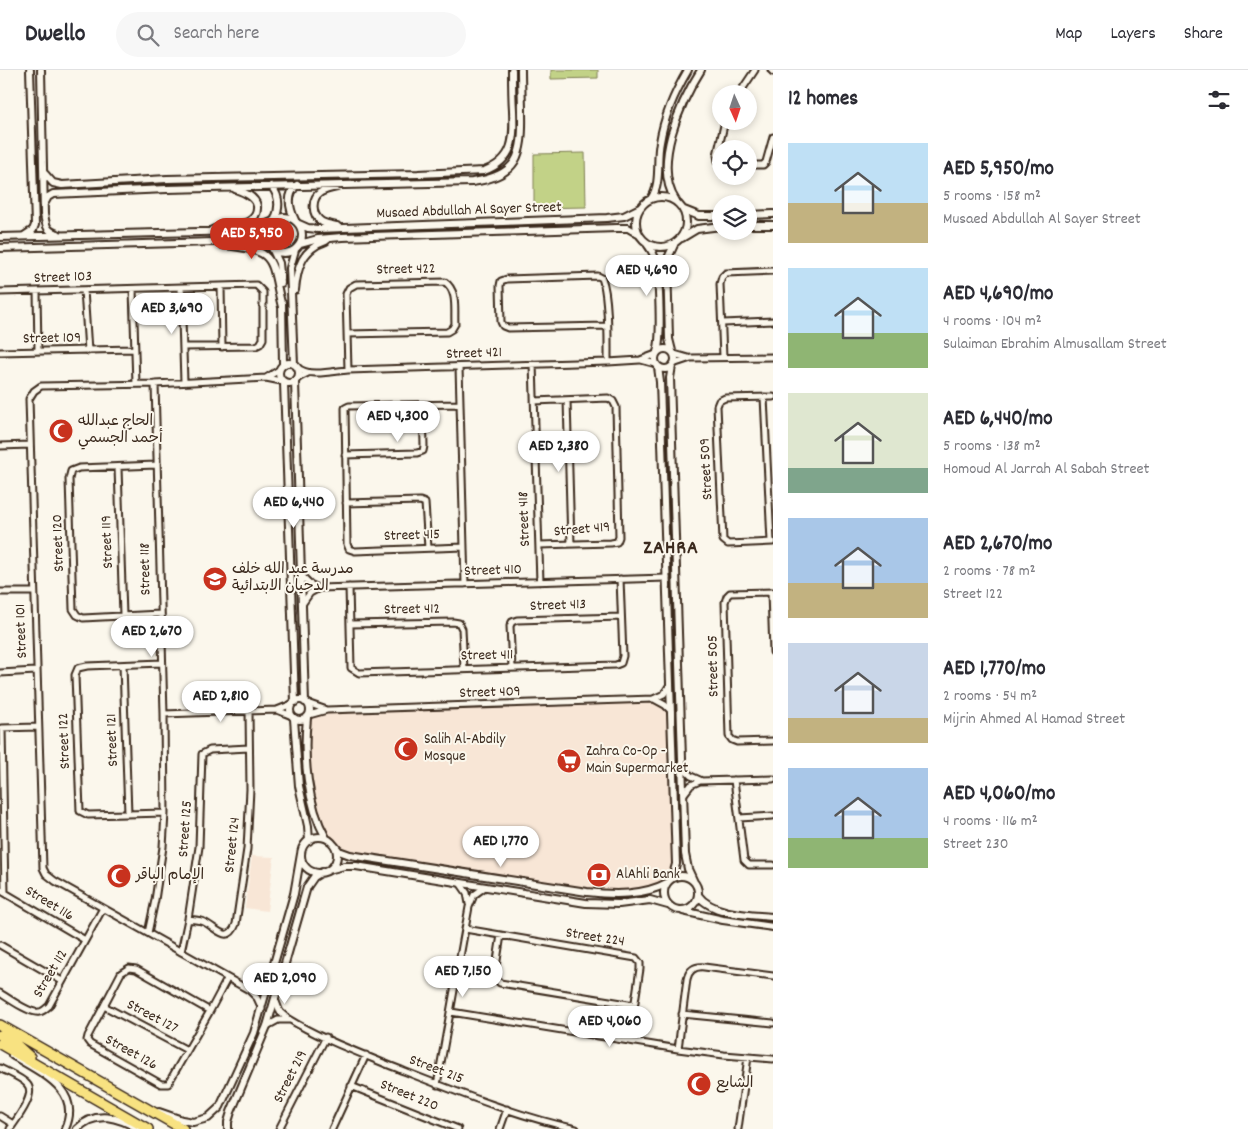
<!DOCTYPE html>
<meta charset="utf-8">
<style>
body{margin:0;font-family:Dekko,"Playpen Sans Arabic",sans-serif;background:#f7f7f7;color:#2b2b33;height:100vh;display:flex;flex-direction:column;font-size:19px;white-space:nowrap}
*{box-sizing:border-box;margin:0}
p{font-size:16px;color:#7c7c81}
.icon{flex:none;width:28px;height:28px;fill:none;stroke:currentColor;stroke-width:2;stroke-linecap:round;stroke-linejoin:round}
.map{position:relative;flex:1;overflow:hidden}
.sheet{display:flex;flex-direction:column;background:#fff;width:475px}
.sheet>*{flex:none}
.needle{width:32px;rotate:177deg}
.buttons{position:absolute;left:712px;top:15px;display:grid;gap:10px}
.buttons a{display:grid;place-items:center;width:45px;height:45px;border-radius:50%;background:#fff;box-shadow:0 2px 8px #0003;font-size:25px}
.price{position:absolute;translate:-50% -42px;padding:0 11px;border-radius:18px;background:#fff;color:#222;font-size:16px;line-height:32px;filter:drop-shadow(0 1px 2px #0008)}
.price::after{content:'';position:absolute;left:50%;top:30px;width:15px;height:11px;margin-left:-8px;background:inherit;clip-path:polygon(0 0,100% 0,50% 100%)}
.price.selected{background:#c8321e;color:#fff}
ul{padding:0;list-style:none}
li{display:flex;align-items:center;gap:15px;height:125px;padding:0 15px}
li span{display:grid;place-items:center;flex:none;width:140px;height:100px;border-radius:0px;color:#555}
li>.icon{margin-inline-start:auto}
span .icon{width:60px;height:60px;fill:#fffc;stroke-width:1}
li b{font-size:21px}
h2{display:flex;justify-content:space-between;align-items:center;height:60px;padding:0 15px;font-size:21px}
header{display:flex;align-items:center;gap:30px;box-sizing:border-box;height:70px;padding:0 25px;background:#fff;border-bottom:1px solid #e1e1e2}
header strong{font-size:24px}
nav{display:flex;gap:28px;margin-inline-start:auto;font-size:18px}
.search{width:350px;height:45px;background:#f7f7f7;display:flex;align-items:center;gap:12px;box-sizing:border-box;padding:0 18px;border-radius:28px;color:#7c7c81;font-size:19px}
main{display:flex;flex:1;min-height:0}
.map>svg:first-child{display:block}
</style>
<header>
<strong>Dwello</strong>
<div class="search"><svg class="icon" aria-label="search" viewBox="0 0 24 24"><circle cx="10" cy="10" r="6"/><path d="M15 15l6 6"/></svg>Search here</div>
<nav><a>Map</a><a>Layers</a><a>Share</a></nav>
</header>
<main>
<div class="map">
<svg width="773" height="1059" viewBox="0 0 773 1059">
<rect width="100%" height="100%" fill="#fbf7ec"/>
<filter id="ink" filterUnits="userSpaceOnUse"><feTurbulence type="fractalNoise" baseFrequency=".02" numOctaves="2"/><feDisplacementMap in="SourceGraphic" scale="10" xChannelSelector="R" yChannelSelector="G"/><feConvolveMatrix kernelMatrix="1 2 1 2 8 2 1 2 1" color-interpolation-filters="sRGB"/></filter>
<g filter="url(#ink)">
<!-- built -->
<path fill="#f8e6d6" d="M659,633L668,642L675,778L672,808L657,818L605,824L339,781L326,768L321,759L307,699L309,645L321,641L542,634Z
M252,786L274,787L267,841L245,838Z"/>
<!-- green -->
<path fill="#c2d287" stroke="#7e7e52" d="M551,0H598V8L551,9Z
M585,83L586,137L534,138V84Z"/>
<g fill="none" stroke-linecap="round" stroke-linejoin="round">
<defs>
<path id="minor" d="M771,0L773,2
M739,24L755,0
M721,92L718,91L717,85L725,51
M749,95H763L766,92L773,67
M221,216L222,277
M181,218L184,312
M133,219L136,314
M84,220L88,281
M37,221L38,281
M0,222L256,215L263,222V269L260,274L256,276L183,277
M723,253L773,251
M607,256L508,258L503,256L501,252L500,216L501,211L507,209L598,206L602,208C609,227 608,270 608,292
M347,264L447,262L452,259L455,254C454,240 458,221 445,212L356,214L349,218L346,224L348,300
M0,282L134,279
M674,284L688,288
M723,287L720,214L722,207L726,203L773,201
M641,290L656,294
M533,294L540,512
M673,294L691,288L773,287
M297,297C309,308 333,301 348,300L608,292L640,290L656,284
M459,297L465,514
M266,308L279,300
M298,308L308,303
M764,327L771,472
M773,327L725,328L719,331L717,336L723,470L728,474L773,472
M567,330L571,474
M534,331L608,328L613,331L616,337L619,467L617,472L611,473L539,475
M460,334L349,336L345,338L347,474L349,479L355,481L464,477
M0,376L30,375
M345,385L417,383L423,381L424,376L423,335
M156,395L79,398L71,401L69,409L73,539L77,545L83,548L160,544
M118,398L123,545
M346,433L420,431L425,433L428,478
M302,506L310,514L318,518
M349,517L351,598L359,603L616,595L621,593L623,586L620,509
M0,522H34
M771,522L773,582
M773,522L730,523L727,526L725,532L729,666L732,670L737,672L773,671
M303,533L310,523L319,518L667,508
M350,554L453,552L459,553L462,559L464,599
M162,593L87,596L78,598L75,605L80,741L88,745L165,743
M123,595L128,744
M512,598L510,556L512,552L517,550L621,547
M0,603L36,601
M654,629L665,635L671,641
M307,633L324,639
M277,640L292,646
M164,644L277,640L292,634
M309,645L327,640L653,629L664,624L669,616
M1,658L38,657
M2,658L5,823
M682,697L691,706L700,710
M734,710L744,790L749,795H773
M684,724L691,715L700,711L773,709
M739,748L773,746
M460,813L467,823L469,834
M0,820L85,870
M188,849C193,850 200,850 204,852C217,858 228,875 236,854L247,779L250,719L249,642
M465,859L636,888L640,893V899L629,971
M148,863L155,830L163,777L165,743L164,644L155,314
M501,865L495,903L496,909L500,913L634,935
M0,875L62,911
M181,882L188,849L199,777L202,684L210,680L249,678
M129,898L136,899L210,941L168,1014H161L90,974L87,970L88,966L121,903Z
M249,919H259L268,913
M0,923C8,928 30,944 39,942C43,942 46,938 49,936L103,838
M275,929L280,942L287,948C319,968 357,982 391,996C452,1020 513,1045 576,1059
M104,936L187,980
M262,939L257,928L249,920L55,811L46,804L43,798L29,329L34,321L41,316L155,314L266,308L281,311
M210,941L227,909
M451,942L678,979L724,985L773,989
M682,944L773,953
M267,956L278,950H290
M678,979L687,909C689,900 695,896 704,897L773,906
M0,998C7,1002 22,1008 27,1014C37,1024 16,1050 10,1059
M437,1015L469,837L474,825L485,817
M351,1016L458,1059
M0,1046L13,1054
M279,1059L326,967
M332,1059L366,985
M500,1059L507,1039
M738,1059L748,987"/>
<path id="tertiary" d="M41,0L44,144C46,155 46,161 58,164
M45,104L53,113L62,115L167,109L418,104L484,101C515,90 514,68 513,40C512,26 512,13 512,0
M271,116C280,126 280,137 275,149
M337,117C332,118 326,119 321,122C311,128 311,145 322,152C326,154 332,155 337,156
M636 152a25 25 0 1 1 50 0a25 25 0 1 1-50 0Z
M651,129C662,113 656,90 660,72C664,47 675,22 688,0
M676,131C652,95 680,33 701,0
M44,134L48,127L53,124L167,119L472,112C518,106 523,86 522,43C522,29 521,14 521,0
M684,140L699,146H721
M749,145L773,144
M266 165a18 18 0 1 1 36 0a18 18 0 1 1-36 0Z
M295,150C289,138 286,125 297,115
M299,154L308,158L318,159L607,148L624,146L640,138
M749,155H773
M212,160C226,154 259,159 257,136C255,126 243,122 235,119
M24,166L33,160L35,155L30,0
M0,167L239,161L255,159L271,152
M682,168L697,159L721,156
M300,174L318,169L342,167L617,158H628L638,164
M647,174C651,179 654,185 656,191C659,208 662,267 657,282
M223,175C279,180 270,189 282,237
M0,178L250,171L260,172L270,176
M272,178L279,193L281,213
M295,220C297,198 302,179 326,171
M282,233L283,294
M655 289a10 10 0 1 1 20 0a10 10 0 1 1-20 0Z
M672,281L669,269L667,190L674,175
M279 303a10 10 0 1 1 20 0a10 10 0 1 1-20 0Z
M294,294L290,198L295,180
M672,296L670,308L685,784L688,799L694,812
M658,297L660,312L676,794L672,808
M295,312L305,632
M284,313L295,632
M290 640a10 10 0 1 1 20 0a10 10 0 1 1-20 0Z
M307,648C303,687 307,734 326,768
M294,649L299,716L308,756L309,771
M301 785a18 18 0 1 1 36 0a18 18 0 1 1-36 0Z
M334,775L339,781L350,785L587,822C613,825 643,826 667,813
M328,800L344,796H356L586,833L619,834L650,830L668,835
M664 823a17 17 0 1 1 34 0a17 17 0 1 1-34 0Z
M698,825C712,845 751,845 773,847
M683,841L723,850L773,857
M12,985C39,1002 83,1019 65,1059
M159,1042L182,1050L193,1052L208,1048L220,1037L254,963L294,824L301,784
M77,1059C96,1039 119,1048 139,1059
M228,1059V1052L231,1042L267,956L307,817L314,807L322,802"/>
<path id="primary" d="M0,955L183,1059
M0,965L17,975L30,987
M0,974L148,1059"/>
</defs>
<!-- minor casing -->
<use href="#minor" stroke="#3b2a1e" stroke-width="9"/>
<!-- tertiary casing -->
<use href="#tertiary" stroke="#3b2a1e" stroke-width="10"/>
<!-- primary casing -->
<use href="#primary" stroke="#3b2a1e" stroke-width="12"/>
<!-- minor -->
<use href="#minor" stroke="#fbf7ec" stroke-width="5"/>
<!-- tertiary -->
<use href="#tertiary" stroke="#fbf7ec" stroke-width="6"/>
<!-- primary -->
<use href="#primary" stroke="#f8e281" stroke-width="9"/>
</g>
</g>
<!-- icons -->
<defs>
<symbol id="mosque-disc" viewBox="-11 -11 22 22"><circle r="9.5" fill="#c8321e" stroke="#fbf7ec"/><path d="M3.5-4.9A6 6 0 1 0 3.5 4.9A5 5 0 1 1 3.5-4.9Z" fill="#fff"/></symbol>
<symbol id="school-disc" viewBox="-11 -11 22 22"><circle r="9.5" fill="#c8321e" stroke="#fbf7ec"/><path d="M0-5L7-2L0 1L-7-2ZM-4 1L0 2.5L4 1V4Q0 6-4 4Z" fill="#fff"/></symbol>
<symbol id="supermarket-disc" viewBox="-11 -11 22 22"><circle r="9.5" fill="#c8321e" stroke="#fbf7ec"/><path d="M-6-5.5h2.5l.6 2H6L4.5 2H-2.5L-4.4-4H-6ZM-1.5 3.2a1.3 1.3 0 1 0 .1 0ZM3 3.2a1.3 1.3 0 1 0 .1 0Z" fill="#fff"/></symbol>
<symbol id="bank-disc" viewBox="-11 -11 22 22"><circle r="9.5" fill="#c8321e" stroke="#fbf7ec"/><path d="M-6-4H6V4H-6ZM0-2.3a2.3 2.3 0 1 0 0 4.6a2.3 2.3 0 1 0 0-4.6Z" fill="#fff"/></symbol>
</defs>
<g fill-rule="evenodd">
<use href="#mosque-disc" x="47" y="347" width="28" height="28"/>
<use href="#school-disc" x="201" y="495" width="28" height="28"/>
<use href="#mosque-disc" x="392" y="665" width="28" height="28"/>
<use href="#supermarket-disc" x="555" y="677" width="28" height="28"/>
<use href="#bank-disc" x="585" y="791" width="28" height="28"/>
<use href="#mosque-disc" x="105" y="792" width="28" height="28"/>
<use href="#mosque-disc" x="685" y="1000" width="28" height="28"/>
</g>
<g text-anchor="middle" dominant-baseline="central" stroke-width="4" stroke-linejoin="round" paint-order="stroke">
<!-- street labels -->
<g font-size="15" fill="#3b2a1e" stroke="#fbf7ec">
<text transform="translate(469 141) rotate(-2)">Musaed Abdullah Al Sayer Street</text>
<text transform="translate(406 200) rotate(-1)">Street 422</text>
<text transform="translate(63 208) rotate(-2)">Street 103</text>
<text transform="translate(52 269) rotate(-1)">Street 109</text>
<text transform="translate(474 284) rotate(-2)">Street 421</text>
<text transform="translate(707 399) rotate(-93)">Street 509</text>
<text transform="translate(525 449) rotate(-92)">Street 418</text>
<text transform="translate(582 460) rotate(-5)">Street 419</text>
<text transform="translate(412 466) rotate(-2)">Street 415</text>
<text transform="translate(108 472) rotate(-92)">Street 119</text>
<text transform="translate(59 473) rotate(-92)">Street 120</text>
<text transform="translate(146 499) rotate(-91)">Street 118</text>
<text transform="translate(493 501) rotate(-2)">Street 410</text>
<text transform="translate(558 536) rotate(-2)">Street 413</text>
<text transform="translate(412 540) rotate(-1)">Street 412</text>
<text transform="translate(22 561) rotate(-92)">Street 101</text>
<text transform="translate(487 586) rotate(-1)">Street 411</text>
<text transform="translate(714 596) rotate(-91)">Street 505</text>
<text transform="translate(490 623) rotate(-2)">Street 409</text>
<text transform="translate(113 670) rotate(-92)">Street 121</text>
<text transform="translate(65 671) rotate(-92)">Street 122</text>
<text transform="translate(186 759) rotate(-86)">Street 125</text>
<text transform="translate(233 775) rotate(-84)">Street 124</text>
<text transform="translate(49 834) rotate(31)">Street 116</text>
<text transform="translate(595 868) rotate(9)">Street 224</text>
<text transform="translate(51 904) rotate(-59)">Street 112</text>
<text transform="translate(152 947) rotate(28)">Street 127</text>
<text transform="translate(131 983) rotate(29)">Street 126</text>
<text transform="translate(436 1000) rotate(21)">Street 215</text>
<text transform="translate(291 1007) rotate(-63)">Street 219</text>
<text transform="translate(409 1026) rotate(22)">Street 220</text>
</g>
<!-- poi labels -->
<g font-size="15" fill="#3b2a1e" stroke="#fbf7ec" text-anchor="start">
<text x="78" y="352">الحاج عبدالله<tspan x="78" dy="17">أحمد الجسمي</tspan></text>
<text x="232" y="500">مدرسة عبد الله خلف<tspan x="232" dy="17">الدحيان الابتدائية</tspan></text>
<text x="424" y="670">Salih Al-Abdily<tspan x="424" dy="17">Mosque</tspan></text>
<text x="586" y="682">Zahra Co-Op -<tspan x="586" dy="17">Main Supermarket</tspan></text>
<text x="616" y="805">AlAhli Bank</text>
<text x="136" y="806">الإمام الباقر</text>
<text x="716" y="1014">الشايع</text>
</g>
<!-- district labels -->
<g font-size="20" font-weight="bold" letter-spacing="1" fill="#3b2a1e" stroke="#fbf7ec">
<text x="671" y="479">ZAHRA</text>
</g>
</g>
</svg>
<div class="buttons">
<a><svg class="needle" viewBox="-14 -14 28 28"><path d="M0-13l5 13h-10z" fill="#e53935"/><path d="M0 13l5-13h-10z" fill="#7c7c81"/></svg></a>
<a><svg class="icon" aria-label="locate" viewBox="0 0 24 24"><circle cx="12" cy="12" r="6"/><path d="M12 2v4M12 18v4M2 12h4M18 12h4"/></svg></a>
<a><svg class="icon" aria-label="layers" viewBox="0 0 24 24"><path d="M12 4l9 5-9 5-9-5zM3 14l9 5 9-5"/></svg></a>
</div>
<b class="price selected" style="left:252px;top:190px">AED 5,950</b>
<b class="price" style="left:647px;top:227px">AED 4,690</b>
<b class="price" style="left:172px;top:265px">AED 3,690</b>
<b class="price" style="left:398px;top:373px">AED 4,300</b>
<b class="price" style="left:559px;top:403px">AED 2,380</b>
<b class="price" style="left:294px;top:459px">AED 6,440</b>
<b class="price" style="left:152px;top:588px">AED 2,670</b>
<b class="price" style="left:221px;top:653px">AED 2,810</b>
<b class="price" style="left:501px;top:798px">AED 1,770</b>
<b class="price" style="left:463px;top:928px">AED 7,150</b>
<b class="price" style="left:285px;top:935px">AED 2,090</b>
<b class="price" style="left:610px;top:978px">AED 4,060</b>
</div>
<section class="sheet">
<h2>12 homes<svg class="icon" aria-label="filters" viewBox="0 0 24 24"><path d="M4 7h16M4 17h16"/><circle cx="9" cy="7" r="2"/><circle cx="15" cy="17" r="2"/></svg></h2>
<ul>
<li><span style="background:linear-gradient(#bfe0f5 60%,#c2b280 0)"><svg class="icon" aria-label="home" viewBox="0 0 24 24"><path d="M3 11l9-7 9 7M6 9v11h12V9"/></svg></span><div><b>AED 5,950/mo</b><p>5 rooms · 158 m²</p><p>Musaed Abdullah Al Sayer Street</p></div></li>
<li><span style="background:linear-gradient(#bfe0f5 65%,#8fb573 0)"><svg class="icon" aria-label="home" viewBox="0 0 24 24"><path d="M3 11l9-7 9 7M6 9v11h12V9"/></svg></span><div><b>AED 4,690/mo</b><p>4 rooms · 104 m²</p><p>Sulaiman Ebrahim Almusallam Street</p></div></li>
<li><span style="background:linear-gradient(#dfe7d0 75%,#7fa58c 0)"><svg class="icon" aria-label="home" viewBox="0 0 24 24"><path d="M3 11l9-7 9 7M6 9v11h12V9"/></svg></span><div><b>AED 6,440/mo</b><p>5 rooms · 138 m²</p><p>Homoud Al Jarrah Al Sabah Street</p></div></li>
<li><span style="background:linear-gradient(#a9c7e8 65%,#c2b280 0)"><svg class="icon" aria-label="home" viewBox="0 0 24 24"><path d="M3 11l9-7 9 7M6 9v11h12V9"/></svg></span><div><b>AED 2,670/mo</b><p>2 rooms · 78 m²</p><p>Street 122</p></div></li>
<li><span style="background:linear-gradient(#c9d6e8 75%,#c2b280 0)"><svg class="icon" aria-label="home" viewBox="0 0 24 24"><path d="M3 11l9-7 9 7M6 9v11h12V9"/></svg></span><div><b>AED 1,770/mo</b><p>2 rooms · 54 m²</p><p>Mijrin Ahmed Al Hamad Street</p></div></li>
<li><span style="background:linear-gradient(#a9c7e8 70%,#8fb573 0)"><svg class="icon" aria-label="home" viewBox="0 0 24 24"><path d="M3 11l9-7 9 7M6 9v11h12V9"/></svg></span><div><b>AED 4,060/mo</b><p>4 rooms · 116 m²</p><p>Street 230</p></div></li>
</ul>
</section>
</main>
